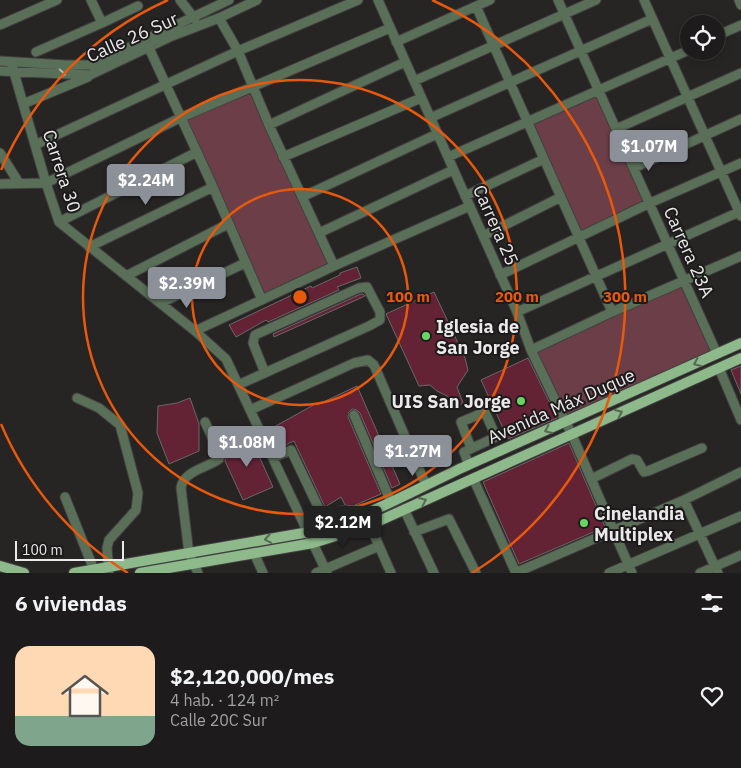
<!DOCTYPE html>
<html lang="es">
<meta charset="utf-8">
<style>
body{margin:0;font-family:"IBM Plex Sans",sans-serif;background:#252424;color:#f1f3f6;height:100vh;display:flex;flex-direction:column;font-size:19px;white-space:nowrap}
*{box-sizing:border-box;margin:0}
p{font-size:16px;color:#a0a1a3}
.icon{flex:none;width:28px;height:28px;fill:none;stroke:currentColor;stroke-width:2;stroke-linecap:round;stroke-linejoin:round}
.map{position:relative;height:573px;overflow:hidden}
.drawer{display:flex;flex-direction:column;background:#1d1b1b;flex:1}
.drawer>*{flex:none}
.buttons{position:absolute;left:680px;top:15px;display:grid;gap:10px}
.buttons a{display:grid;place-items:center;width:45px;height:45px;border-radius:50%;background:#1d1b1b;box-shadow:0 2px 8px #0003,0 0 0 1px #3b393a;font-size:25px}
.scale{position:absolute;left:15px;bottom:12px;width:109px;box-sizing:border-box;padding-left:5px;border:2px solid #ebe9e9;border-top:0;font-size:14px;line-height:18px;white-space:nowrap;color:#ebe9e9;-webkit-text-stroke:4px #1d1a1b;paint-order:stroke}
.price{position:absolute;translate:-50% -42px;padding:0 11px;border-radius:5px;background:#8c9099;color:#fff;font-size:16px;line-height:32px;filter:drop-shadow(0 1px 2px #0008)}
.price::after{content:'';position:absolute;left:50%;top:30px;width:15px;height:11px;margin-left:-8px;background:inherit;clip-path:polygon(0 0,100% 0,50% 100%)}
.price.current{background:#222;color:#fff}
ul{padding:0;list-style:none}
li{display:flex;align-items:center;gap:15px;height:125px;padding:0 15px}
li span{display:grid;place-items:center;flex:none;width:140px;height:100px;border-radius:15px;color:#555}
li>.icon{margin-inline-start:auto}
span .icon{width:60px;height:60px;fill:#fffc;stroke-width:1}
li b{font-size:21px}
h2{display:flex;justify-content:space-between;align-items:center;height:60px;padding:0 15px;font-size:21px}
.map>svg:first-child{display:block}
</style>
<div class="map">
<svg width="741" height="573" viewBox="0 0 741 573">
<rect width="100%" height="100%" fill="#272424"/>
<!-- green -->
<path fill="#6b3e48" d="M254,92L330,263L261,295L184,120Z
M599,93L647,201L579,233L531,124Z
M683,285L713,354L567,420L536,349Z"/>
<!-- building -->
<path fill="#632335" stroke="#6b6768" d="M357,267L361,278L337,287L339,290L268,322L266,320L236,337L229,325L311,286L312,288L340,275V273Z
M434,292L465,358L468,370L457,387L463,403L455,407L451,398L437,391L430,385L419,386L386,314Z
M361,294H363L365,296L274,337L273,334Z
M528,358L557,418L508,439L481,380Z
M741,366V394L731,370Z
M357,386L400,484L392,488L360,413L357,410L352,409L349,412L348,417L381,494L353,506L345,505L341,497L325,507L294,441L283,446L274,427L317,403V405Z
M190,398L199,424V451L169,464L157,433L158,406L177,403Z
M249,434L273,487L243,500L225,461L226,453L223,447Z
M569,443L605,527L519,564L483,482Z"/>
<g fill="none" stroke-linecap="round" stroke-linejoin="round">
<defs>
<path id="minor" d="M91,0L102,23
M180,0L195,19
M378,0L517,312L531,350L572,435L632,573
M558,0L717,354
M644,0L741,216
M739,0L741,5
M476,6L612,312
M219,18L238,51L269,125L334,266
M0,25L57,0
M716,36L741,25
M396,42L490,0
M149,48L213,187L262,300
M36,52L102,23L138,6
M0,61L66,65H92L229,0
M11,62L46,183L59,222L195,331L226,359L327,573
M0,71L90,75L172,36L219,18L257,0
M414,81L596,0
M23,104L88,77
M430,118L652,19
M269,125L405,62
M616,129L741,73
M35,145L238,51L358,0
M0,153L19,183
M283,157L421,98
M448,157L689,50
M634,168L741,119
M0,184L46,183L182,117L390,28
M465,196L544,159
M302,197L437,134
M59,222L197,152
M319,233L453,170
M483,236L561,197
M89,247L213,187
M500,275L650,203L741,163
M126,276L228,224
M161,303L245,263
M517,312L741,211
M195,331L334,266L470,206
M531,350L612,312L741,256
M719,368L741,420
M238,385L369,326L380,320V312L367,287L359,288L255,335L253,343L265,373
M77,398L99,408L120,425L138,493L136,510L109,540L107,548L109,573
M250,410L354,363L368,360L374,365L426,485
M354,415L391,502
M273,458L291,450L321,513C340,514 338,505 359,516
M469,465L464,452L496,437L485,412L461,422L471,448
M473,478L516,573
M591,479L632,459L637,460L644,472L648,471L702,448
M65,497L94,570
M684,500L718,573
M404,509L434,573
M365,514L391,573
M414,532L449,519L476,573
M254,553L263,573
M198,573L189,554L181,488C183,471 207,468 219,459L220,455L205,422
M316,573L379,546
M515,573L684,500L741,472
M609,573L741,516
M700,573L741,555"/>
<path id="major" d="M0,566L24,573
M74,573L315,531C369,517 418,488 468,465C559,424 650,383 741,343
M140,573L313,543L370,525L741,358"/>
</defs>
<!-- minor casing -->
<use href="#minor" stroke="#424040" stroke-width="11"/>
<!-- major casing -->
<use href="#major" stroke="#424040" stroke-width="12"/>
<!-- minor -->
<use href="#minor" stroke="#5a6f58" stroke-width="9"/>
<!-- major -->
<use href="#major" stroke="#8eb98b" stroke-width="10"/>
</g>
<!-- one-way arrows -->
<defs><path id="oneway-chevron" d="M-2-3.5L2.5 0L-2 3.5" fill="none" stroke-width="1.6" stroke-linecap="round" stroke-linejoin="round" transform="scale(1.25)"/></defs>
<use stroke="#b1b8af" href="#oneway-chevron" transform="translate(62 74) rotate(3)"/>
<g stroke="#566a53">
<use href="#oneway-chevron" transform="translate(697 363) rotate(156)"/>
<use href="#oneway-chevron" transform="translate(619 413) rotate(-24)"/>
<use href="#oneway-chevron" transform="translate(548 430) rotate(156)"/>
<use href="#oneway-chevron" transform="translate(423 501) rotate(-24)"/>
<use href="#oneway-chevron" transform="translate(268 539) rotate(170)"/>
</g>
<!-- distance rings -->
<g fill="none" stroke="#e8590c" stroke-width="2.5">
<circle cx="300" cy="297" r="108"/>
<circle cx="300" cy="297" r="217"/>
<path d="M128 573A325 325 0 0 1 1 424M1 170A325 325 0 0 1 168 0M432 0A325 325 0 0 1 472 573"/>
</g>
<!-- markers -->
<g fill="#69d464" stroke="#1d1a1b" stroke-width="2">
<circle cx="426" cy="336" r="5"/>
<circle cx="521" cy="401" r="5"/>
<circle cx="584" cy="523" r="5"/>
</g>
<g text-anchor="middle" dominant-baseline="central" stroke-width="4" stroke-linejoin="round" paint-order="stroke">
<!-- street labels -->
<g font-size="18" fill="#ebe9e9" stroke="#1d1a1b">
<text transform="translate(132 37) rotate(-24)">Calle 26 Sur</text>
<text transform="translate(62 171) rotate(72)">Carrera 30</text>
<text transform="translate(496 225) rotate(66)">Carrera 25</text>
<text transform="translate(689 252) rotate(66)">Carrera 23A</text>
<text transform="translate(561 406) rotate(-24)">Avenida Máx Duque</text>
</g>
<!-- poi labels -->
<g font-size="18" font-weight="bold" fill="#ebe9e9" stroke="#1d1a1b" text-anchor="start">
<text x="436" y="326">Iglesia de<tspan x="436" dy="21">San Jorge</tspan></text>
<text x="511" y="401" text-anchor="end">UIS San Jorge</text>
<text x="594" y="513">Cinelandia<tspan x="594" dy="21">Multiplex</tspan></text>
</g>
</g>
<circle cx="300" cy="297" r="8" fill="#e8590c" stroke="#1d1a1b" stroke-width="2.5"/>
<g font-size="15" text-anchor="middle" font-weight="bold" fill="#e8590c" stroke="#1d1a1b" stroke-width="4" stroke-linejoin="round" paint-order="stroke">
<text x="408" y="302">100 m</text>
<text x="517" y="302">200 m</text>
<text x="625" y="302">300 m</text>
</g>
</svg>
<div class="buttons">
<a><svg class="icon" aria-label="locate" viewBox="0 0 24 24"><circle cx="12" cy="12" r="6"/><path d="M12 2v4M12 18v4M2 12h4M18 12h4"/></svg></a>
</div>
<div class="scale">100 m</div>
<b class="price" style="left:649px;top:172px">$1.07M</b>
<b class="price" style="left:146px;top:206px">$2.24M</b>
<b class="price" style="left:187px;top:309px">$2.39M</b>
<b class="price" style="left:247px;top:468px">$1.08M</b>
<b class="price" style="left:413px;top:477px">$1.27M</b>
<b class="price current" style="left:343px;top:548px">$2.12M</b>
</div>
<section class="drawer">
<h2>6 viviendas<svg class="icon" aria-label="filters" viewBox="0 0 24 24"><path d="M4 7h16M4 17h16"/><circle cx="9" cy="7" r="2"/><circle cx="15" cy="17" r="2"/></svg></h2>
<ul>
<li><span style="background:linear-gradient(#ffd9b3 70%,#7fa58c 0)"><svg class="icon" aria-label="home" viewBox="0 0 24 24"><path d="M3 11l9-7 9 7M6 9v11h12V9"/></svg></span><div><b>$2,120,000/mes</b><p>4 hab. · 124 m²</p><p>Calle 20C Sur</p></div><svg class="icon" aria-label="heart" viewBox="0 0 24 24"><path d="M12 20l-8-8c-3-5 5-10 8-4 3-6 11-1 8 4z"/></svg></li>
</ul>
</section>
